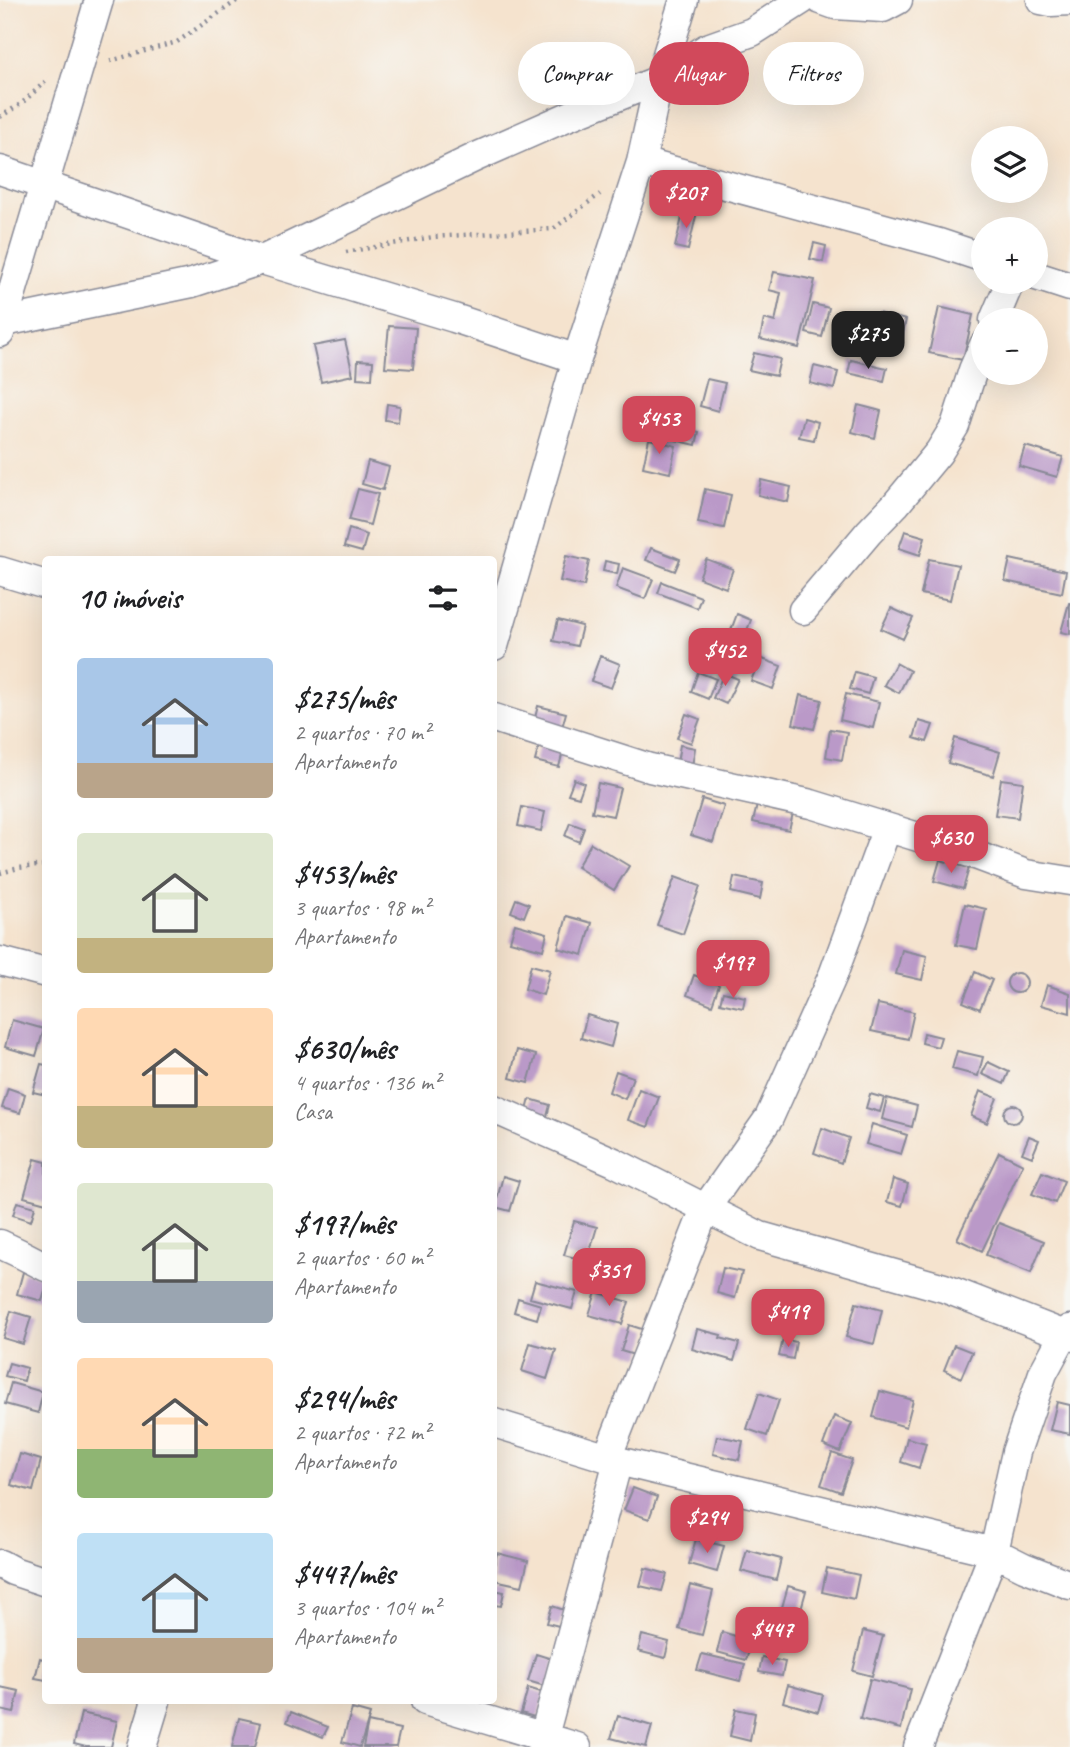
<!DOCTYPE html>
<html lang="pt">
<meta charset="utf-8">
<style>
body{margin:0;font-family:Caveat,sans-serif;background:#f6f6f6;color:#202124;height:100vh;display:flex;flex-direction:column;font-size:26px;white-space:nowrap}
*{box-sizing:border-box;margin:0}
p{font-size:23px;color:#757577}
.icon{flex:none;width:38px;height:38px;fill:none;stroke:currentColor;stroke-width:2;stroke-linecap:round;stroke-linejoin:round}
.map{position:relative;flex:1;overflow:hidden}
.details{position:absolute;left:42px;top:556px;width:455px;height:1148px;display:flex;flex-direction:column;background:#fff;border-radius:7px;box-shadow:0 7px 28px #0002}
.details>*{flex:none}
.banner{position:absolute;left:518px;top:42px;width:446px;height:63px;display:flex;gap:14px}
.buttons{position:absolute;left:971px;top:126px;display:grid;gap:14px}
.buttons a{display:grid;place-items:center;width:77px;height:77px;border-radius:50%;background:#fff;box-shadow:0 7px 28px #0002;font-size:35px}
.price{position:absolute;translate:-50% -60px;padding:0 16px;border-radius:14px;background:#d1495b;color:#fff;font-size:23px;line-height:46px;filter:drop-shadow(0 2px 4px #0008)}
.price::after{content:'';position:absolute;left:50%;top:42px;width:21px;height:16px;margin-left:-10px;background:inherit;clip-path:polygon(0 0,100% 0,50% 100%)}
.price.on{background:#222;color:#fff}
ul{padding:0;list-style:none}
li{display:flex;align-items:center;gap:21px;height:175px;padding:0 35px}
li span{display:grid;place-items:center;flex:none;width:196px;height:140px;border-radius:7px;color:#555}
li>.icon{margin-inline-start:auto}
span .icon{width:84px;height:84px;fill:#fffc;stroke-width:1}
li b{font-size:30px}
h2{display:flex;justify-content:space-between;align-items:center;height:84px;padding:0 35px;font-size:30px}
.tag{padding:0 24px;border-radius:32px;background:#fff;box-shadow:0 7px 28px #0002;font-size:24px;line-height:63px}
.tag.on{background:#d1495b;color:#fff}
.map>svg:first-child{display:block}
</style>
<div class="map">
<svg width="1070" height="1747" viewBox="0 0 1070 1747">
<rect width="100%" height="100%" fill="#f6f6f2"/>
<filter id="ink" filterUnits="userSpaceOnUse"><feTurbulence type="fractalNoise" baseFrequency=".0143" numOctaves="2"/><feDisplacementMap in="SourceGraphic" scale="14" xChannelSelector="R" yChannelSelector="G"/><feConvolveMatrix kernelMatrix="1 2 1 2 8 2 1 2 1" color-interpolation-filters="sRGB"/></filter>
<filter id="wash" filterUnits="userSpaceOnUse"><feTurbulence type="fractalNoise" baseFrequency=".00686" numOctaves="4" result="noise"/><feDisplacementMap in="SourceGraphic" scale="28" xChannelSelector="R" yChannelSelector="G"/><feGaussianBlur stdDeviation="1.57" result="paint"/><feColorMatrix in="noise" values="0 0 0 0 0 0 0 0 0 0 0 0 0 0 0 0 0 1.4 0 .05"/><feComposite in="paint" operator="in"/></filter>
<g filter="url(#wash)">
<rect width="100%" height="100%" fill="#f5e3ce"/>
<g id="blocks">
<!-- building -->
<path fill="#ba99c8" d="M684,209L697,212L688,250L675,247Z
M814,243L826,246L823,262L810,259Z
M774,272L815,280L799,348L760,339L764,319L775,322L781,293L769,290Z
M813,304L829,308L822,337L806,333Z
M939,307L973,315L963,360L929,353Z
M878,313L906,320L902,336L874,330Z
M389,326L416,328L413,369L385,367Z
M345,340L353,375L321,382L313,346Z
M754,353L780,359L776,376L749,370Z
M358,360L373,361L372,379L357,378Z
M851,360L887,368L884,381L848,373Z
M814,366L838,372L834,389L810,383Z
M707,379L725,383L718,411L700,406Z
M387,404L400,406L398,422L385,420Z
M858,405L881,411L875,438L852,432Z
M804,418L818,422L814,440L799,437Z
M673,426L699,432L696,445L670,439Z
M649,439L676,446L670,473L643,467Z
M1025,446L1063,457L1057,477L1019,466Z
M368,461L389,467L383,490L362,484Z
M761,480L791,487L788,502L758,495Z
M358,489L378,494L370,525L349,520Z
M705,489L731,495L724,528L698,523Z
M349,529L367,535L362,552L344,547Z
M905,531L925,537L920,555L899,548Z
M651,548L680,559L675,571L646,560Z
M566,556L589,561L584,586L560,581Z
M706,559L733,569L726,588L699,578Z
M929,559L958,565L950,600L921,594Z
M1010,559L1066,571L1062,593L1005,581Z
M605,561L619,564L617,574L603,571Z
M623,568L653,579L645,599L616,588Z
M662,582L701,597L697,608L658,593Z
M1069,603H1070V634L1061,632Z
M891,608L913,618L903,639L881,629Z
M737,614L751,620L744,638L730,633Z
M558,620L582,626L577,646L553,641Z
M600,656L620,664L611,688L591,681Z
M760,658L781,666L773,689L751,681Z
M896,663L910,671L899,693L884,685Z
M698,672L716,679L708,699L691,692Z
M855,672L873,677L868,694L850,689Z
M724,673L738,679L726,704L713,698Z
M846,694L879,702L873,728L840,720Z
M800,695L822,700L814,729L793,724Z
M538,706L566,713L561,731L533,725Z
M686,714L700,719L691,743L677,738Z
M919,721L933,725L927,742L914,738Z
M830,729L847,732L842,760L826,757Z
M955,738L1000,752L993,776L948,763Z
M680,745L695,748L692,766L677,763Z
M539,746L563,751L559,767L535,761Z
M574,779L584,783L579,797L568,794Z
M1001,779L1023,782L1018,818L995,815Z
M598,783L620,788L613,816L592,812Z
M702,799L724,806L713,842L691,835Z
M757,805L793,813L789,830L753,822Z
M522,807L545,812L541,831L518,826Z
M570,823L584,828L579,842L565,836Z
M591,843L629,866L614,890L577,867Z
M940,860L969,868L963,889L934,881Z
M675,877L700,886L683,934L657,925Z
M734,877L763,883L760,899L731,892Z
M516,899L529,904L524,917L511,912Z
M965,904L986,909L977,949L956,945Z
M567,916L592,923L583,955L558,948Z
M515,924L547,933L543,950L510,941Z
M902,950L927,956L922,980L896,974Z
M531,965L550,970L543,995L525,989Z
M975,972L992,980L980,1009L963,1002Z
M1007 983a10 10 0 1 1 20 0a10 10 0 1 1-20 0Z
M694,975L719,985L712,1005L687,995Z
M1047,985L1070,993V1013L1041,1005Z
M723,992L745,997L743,1008L720,1003Z
M878,1004L914,1012L908,1039L871,1031Z
M587,1015L617,1024L611,1047L581,1038Z
M12,1020L44,1029L36,1056L5,1047Z
M924,1033L941,1037L938,1047L922,1043Z
M517,1050L536,1055L528,1083L510,1078Z
M957,1051L983,1057L978,1076L952,1069Z
M988,1062L1009,1072L1004,1084L982,1074Z
M41,1064L46,1065V1095L33,1092Z
M616,1071L633,1077L625,1099L609,1092Z
M8,1088L25,1094L20,1113L2,1108Z
M639,1089L659,1097L648,1127L628,1120Z
M980,1091L997,1098L987,1123L971,1116Z
M870,1094L884,1098L880,1112L866,1108Z
M887,1098L917,1106L912,1127L882,1119Z
M530,1099L550,1105L546,1120L526,1114Z
M1004 1114a9 9 0 1 1 18 0a9 9 0 1 1-18 0Z
M872,1124L907,1135L901,1154L866,1144Z
M822,1128L849,1138L841,1163L814,1153Z
M1029,1136L1039,1140L1032,1157L1022,1153Z
M999,1152L1023,1164L982,1251L957,1239Z
M35,1159L46,1162V1203L24,1197Z
M1042,1172L1064,1181L1055,1203L1032,1194Z
M503,1176L519,1181L510,1211L495,1207Z
M893,1179L908,1184L902,1206L887,1202Z
M17,1202L35,1207L31,1221L13,1215Z
M574,1221L597,1227L587,1261L564,1255Z
M999,1223L1044,1241L1031,1273L986,1255Z
M723,1268L742,1272L735,1298L717,1293Z
M23,1272L46,1278V1288L42,1301L17,1294Z
M535,1281L577,1292L572,1309L530,1298Z
M596,1292L629,1302L622,1324L589,1315Z
M518,1298L541,1305L537,1319L514,1312Z
M856,1303L882,1310L874,1344L846,1337Z
M775,1305L796,1310L791,1334L770,1330Z
M11,1311L31,1317L23,1344L3,1338Z
M629,1325L648,1331L641,1357L621,1351Z
M697,1329L721,1335L720,1338L739,1343L734,1361L692,1349Z
M783,1339L796,1342L793,1359L779,1356Z
M530,1343L556,1350L547,1379L522,1371Z
M954,1345L972,1352L961,1378L944,1370Z
M9,1363L27,1368L24,1381L5,1376Z
M11,1383L43,1392L38,1413L5,1404Z
M880,1391L913,1400L906,1427L873,1417Z
M759,1393L779,1400L767,1436L747,1429Z
M1057,1402L1070,1405V1434L1050,1430Z
M834,1416L852,1423L840,1452L823,1445Z
M717,1436L743,1441L739,1460L713,1454Z
M907,1438L926,1443L919,1468L901,1462Z
M832,1453L852,1460L841,1492L821,1485Z
M20,1454L41,1460L33,1491L11,1485Z
M633,1488L657,1497L649,1519L624,1510Z
M696,1539L724,1546L717,1572L689,1564Z
M747,1550L781,1559L776,1580L741,1571Z
M497,1553L528,1561L522,1586L494,1580V1568Z
M645,1568L667,1574L662,1591L640,1586Z
M827,1568L859,1575L854,1599L822,1592Z
M690,1585L713,1591L702,1635L679,1629Z
M788,1586L806,1591L799,1616L781,1611Z
M494,1590L504,1592L501,1606L494,1605Z
M552,1606L564,1610L559,1626L547,1623Z
M863,1631L883,1636L872,1676L853,1671Z
M722,1632L752,1641L746,1660L717,1652Z
M642,1635L669,1642L665,1658L638,1651Z
M536,1654L555,1660L548,1687L528,1681Z
M702,1654L745,1664L740,1681L697,1670Z
M762,1657L785,1662L782,1676L759,1672Z
M40,1658L46,1660V1680L35,1678Z
M870,1679L910,1689L901,1729L860,1719Z
M788,1685L823,1695L818,1712L783,1702Z
M0,1687L19,1691L14,1713L0,1710Z
M528,1688L544,1693L538,1718L521,1713Z
M352,1709L370,1714L360,1747L342,1742Z
M736,1709L755,1713L750,1741L730,1736Z
M291,1712L328,1727L323,1737L287,1722Z
M81,1713L117,1721L111,1747H86L74,1744Z
M618,1716L652,1726L646,1747L611,1738Z
M239,1718L261,1723L255,1747H232Z
M368,1722L400,1729L396,1747H363Z"/>
</g>
</g>
<g filter="url(#ink)">
<use href="#blocks" fill-opacity="0" stroke="#888996" stroke-width="2"/>
<g fill="none" stroke-linecap="round" stroke-linejoin="round">
<defs>
<path id="minor" d="M821,0L835,5L883,8L898,0
M1041,0L1051,2L1070,1
M641,162L939,243L984,258
M0,170L262,260L454,318L577,359
M1036,276L1070,287
M994,320L1010,282
M4,322L192,283L262,260L476,157L569,116L659,80L707,48L752,32L802,0
M0,333L99,0
M0,571L46,585
M803,610L869,532L896,504L939,452L955,426L973,370L984,345
M494,646L577,359L641,162L659,80L684,0
M494,718L650,768L811,804L970,853L1026,874L1070,881
M0,961L46,973
M494,1109L614,1162L760,1236L944,1288L1070,1337
M0,1244L19,1253L46,1267
M494,1423L618,1461L994,1552L1024,1567L1070,1585
M607,1458L705,1209L769,1118L833,975L887,828
M0,1564L13,1571L46,1582
M425,1701L577,1747
M142,1747L156,1701
M541,1747L618,1461
M918,1747L994,1552L1016,1452L1043,1373L1064,1334L1070,1329"/>
</defs>
<!-- minor casing -->
<use href="#minor" stroke="#888996" stroke-width="31"/>
<!-- path -->
<path stroke="#888996" stroke-width="4.5" stroke-dasharray="2 5" stroke-linecap="butt" d="M110,61L177,42L238,0
M0,117L22,103L46,81
M346,252L433,237L553,229L600,194
M0,873L19,868L46,865"/>
<!-- minor -->
<use href="#minor" stroke="#fff" stroke-width="28"/>
</g>
</g>
</svg>
<div class="buttons">
<a><svg class="icon" aria-label="layers" viewBox="0 0 24 24"><path d="M12 4l9 5-9 5-9-5zM3 14l9 5 9-5"/></svg></a>
<a>+</a>
<a>−</a>
</div>
<b class="price" style="left:686px;top:230px">$207</b>
<b class="price on" style="left:868px;top:371px">$275</b>
<b class="price" style="left:659px;top:456px">$453</b>
<b class="price" style="left:725px;top:688px">$452</b>
<b class="price" style="left:951px;top:875px">$630</b>
<b class="price" style="left:733px;top:1000px">$197</b>
<b class="price" style="left:609px;top:1308px">$351</b>
<b class="price" style="left:788px;top:1349px">$419</b>
<b class="price" style="left:707px;top:1555px">$294</b>
<b class="price" style="left:772px;top:1667px">$447</b>
<div class="banner">
<a class="tag">Comprar</a>
<a class="tag on">Alugar</a>
<a class="tag">Filtros</a>
</div>
<section class="details">
<h2>10 imóveis<svg class="icon" aria-label="filters" viewBox="0 0 24 24"><path d="M4 7h16M4 17h16"/><circle cx="9" cy="7" r="2"/><circle cx="15" cy="17" r="2"/></svg></h2>
<ul>
<li><span style="background:linear-gradient(#a9c7e8 75%,#b9a48a 0)"><svg class="icon" aria-label="home" viewBox="0 0 24 24"><path d="M3 11l9-7 9 7M6 9v11h12V9"/></svg></span><div><b>$275/mês</b><p>2 quartos · 70 m²</p><p>Apartamento</p></div></li>
<li><span style="background:linear-gradient(#dfe7d0 75%,#c2b280 0)"><svg class="icon" aria-label="home" viewBox="0 0 24 24"><path d="M3 11l9-7 9 7M6 9v11h12V9"/></svg></span><div><b>$453/mês</b><p>3 quartos · 98 m²</p><p>Apartamento</p></div></li>
<li><span style="background:linear-gradient(#ffd9b3 70%,#c2b280 0)"><svg class="icon" aria-label="home" viewBox="0 0 24 24"><path d="M3 11l9-7 9 7M6 9v11h12V9"/></svg></span><div><b>$630/mês</b><p>4 quartos · 136 m²</p><p>Casa</p></div></li>
<li><span style="background:linear-gradient(#dfe7d0 70%,#9aa5b1 0)"><svg class="icon" aria-label="home" viewBox="0 0 24 24"><path d="M3 11l9-7 9 7M6 9v11h12V9"/></svg></span><div><b>$197/mês</b><p>2 quartos · 60 m²</p><p>Apartamento</p></div></li>
<li><span style="background:linear-gradient(#ffd9b3 65%,#8fb573 0)"><svg class="icon" aria-label="home" viewBox="0 0 24 24"><path d="M3 11l9-7 9 7M6 9v11h12V9"/></svg></span><div><b>$294/mês</b><p>2 quartos · 72 m²</p><p>Apartamento</p></div></li>
<li><span style="background:linear-gradient(#bfe0f5 75%,#b9a48a 0)"><svg class="icon" aria-label="home" viewBox="0 0 24 24"><path d="M3 11l9-7 9 7M6 9v11h12V9"/></svg></span><div><b>$447/mês</b><p>3 quartos · 104 m²</p><p>Apartamento</p></div></li>
</ul>
</section>
</div>
